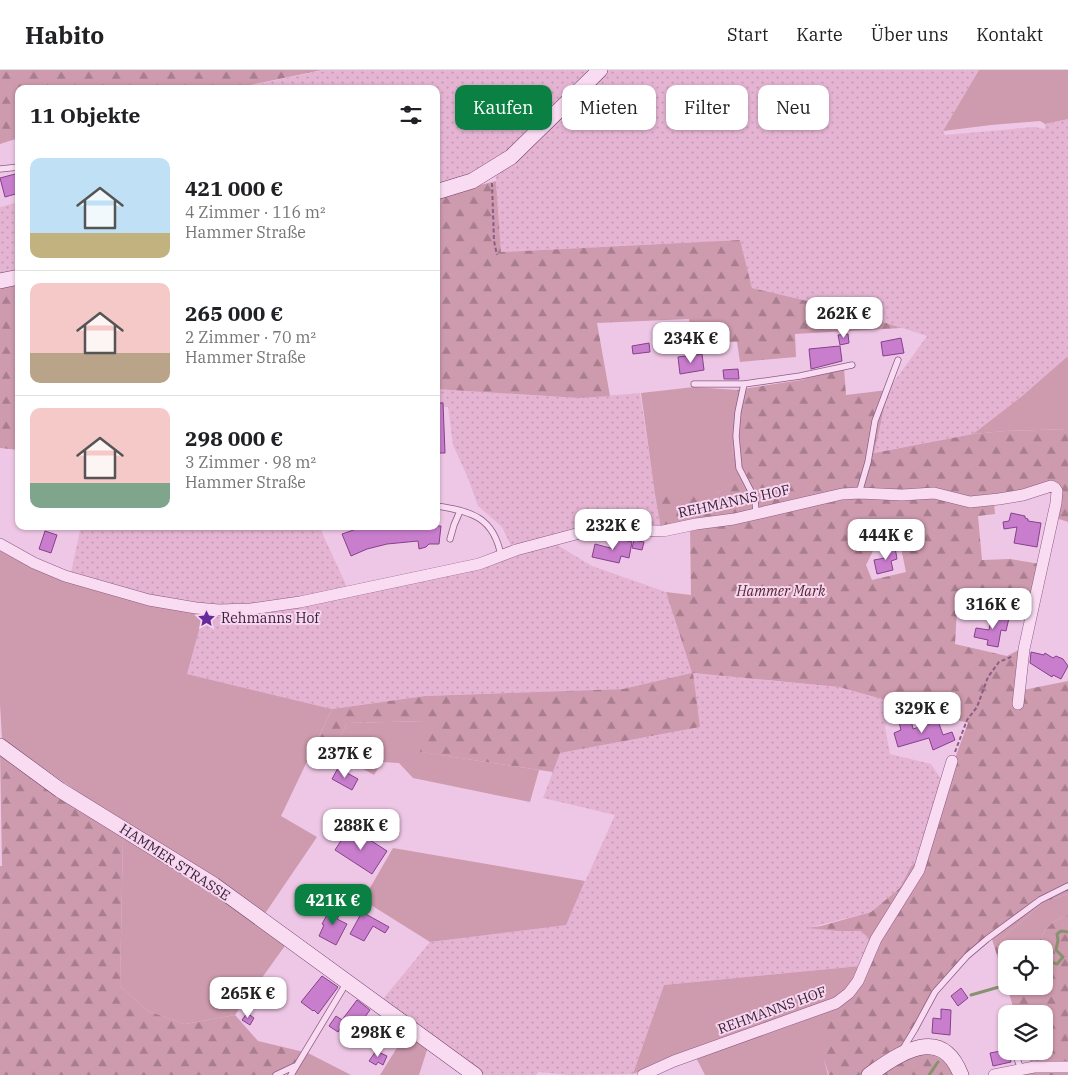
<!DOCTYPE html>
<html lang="de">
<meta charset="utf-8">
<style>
body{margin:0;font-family:"IBM Plex Serif",serif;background:#f6f6f6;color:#202124;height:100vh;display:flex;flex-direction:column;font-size:19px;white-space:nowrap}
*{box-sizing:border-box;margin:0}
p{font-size:16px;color:#757577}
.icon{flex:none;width:28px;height:28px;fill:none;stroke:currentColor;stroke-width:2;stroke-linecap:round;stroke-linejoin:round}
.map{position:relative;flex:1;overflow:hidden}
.panel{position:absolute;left:15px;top:15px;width:425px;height:445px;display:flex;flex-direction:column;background:#fff;border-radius:10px;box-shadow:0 1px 4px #0004}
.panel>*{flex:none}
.guide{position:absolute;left:455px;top:15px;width:475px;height:45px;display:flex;gap:10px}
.buttons{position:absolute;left:998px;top:870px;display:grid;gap:10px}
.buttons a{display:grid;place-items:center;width:55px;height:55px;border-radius:10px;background:#fff;box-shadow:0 1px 4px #0004;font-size:25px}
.price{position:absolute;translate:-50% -42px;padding:0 11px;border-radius:10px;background:#fff;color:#222;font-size:16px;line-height:32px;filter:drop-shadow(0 1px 2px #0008)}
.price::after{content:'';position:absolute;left:50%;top:30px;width:15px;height:11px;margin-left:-8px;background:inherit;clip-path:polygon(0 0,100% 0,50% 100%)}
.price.current{background:#0b8043;color:#fff}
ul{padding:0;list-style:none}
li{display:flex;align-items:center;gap:15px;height:125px;padding:0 15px}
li+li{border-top:1px solid #e0e0e0}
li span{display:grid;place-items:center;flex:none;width:140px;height:100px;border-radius:10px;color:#555}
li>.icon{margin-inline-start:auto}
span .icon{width:60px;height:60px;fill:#fffc;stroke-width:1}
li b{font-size:21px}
h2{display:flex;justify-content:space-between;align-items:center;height:60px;padding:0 15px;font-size:21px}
.pill{padding:0 18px;border-radius:10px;background:#fff;box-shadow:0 1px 4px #0004;font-size:18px;line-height:45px}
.pill.current{background:#0b8043;color:#fff}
header{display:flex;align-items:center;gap:30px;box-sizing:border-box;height:70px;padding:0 25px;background:#fff;border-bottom:1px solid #e0e0e0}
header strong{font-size:24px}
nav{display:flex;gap:28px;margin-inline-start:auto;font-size:18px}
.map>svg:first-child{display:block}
</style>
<header>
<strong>Habito</strong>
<nav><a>Start</a><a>Karte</a><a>Über uns</a><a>Kontakt</a></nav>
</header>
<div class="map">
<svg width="1068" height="1005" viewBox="0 0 1068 1005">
<defs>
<pattern id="farmland-dots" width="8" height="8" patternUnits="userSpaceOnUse" patternTransform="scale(1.25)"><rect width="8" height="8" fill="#e5b4d3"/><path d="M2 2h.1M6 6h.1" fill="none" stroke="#c59ab6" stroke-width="1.8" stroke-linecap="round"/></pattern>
<pattern id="forest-firs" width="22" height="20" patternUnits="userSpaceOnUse" patternTransform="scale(1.25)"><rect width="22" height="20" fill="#ce9aad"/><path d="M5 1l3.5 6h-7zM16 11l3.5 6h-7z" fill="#a87d8e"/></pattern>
</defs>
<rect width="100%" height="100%" fill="#efc7e6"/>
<!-- farmland -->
<path fill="url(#farmland-dots)" d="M324,0H979L943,61L945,65L1034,57L1045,59V54L1068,49V286L1021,327L973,364L873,383L888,320L927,266L847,240L752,218L740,170L501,182L495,95L436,119V19H234Z
M19,132V204L0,208V137Z
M436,319L579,328L640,323L661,459H641L549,470L592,496L666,522L692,603L839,617L904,635L891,642L885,657L890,684L931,694L943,712L920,789L911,796L900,818L871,842L808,858L838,861H861L869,869L860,896L664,915L633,1004L569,1005L539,1002L536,1005H484L382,930L430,872L566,854L615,745L543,728L560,683L700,657L692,604L623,619L425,626L332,639L187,604L206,535L70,507L81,456H319L348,519L476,492L512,478L502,457L478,436L468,408L453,375L448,337H436Z"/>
<!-- grass -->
<path fill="#ce9aad" d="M979,0H1068V49L1045,54L1040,51L991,55L943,61Z
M1068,286V359L1005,361L973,364L1021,327Z
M694,317L737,320V339L732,381L740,409L716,424H655L641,323Z
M0,478L70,507L206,535L187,604L332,639L281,746L317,767L264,845L287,873L235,945L185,954L148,941L120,916L123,767L125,755L2,669L0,634Z
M426,651L421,682L539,700L530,732L413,708L399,693L382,692L374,705L333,682L347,653Z
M393,778L585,811L566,855L430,872L363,830Z
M1068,824V845C1047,853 1045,860 1035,879H1006V883L1000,870L1044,832Z
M860,896L824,990L828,1005H705L692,980L633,1004L664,915Z
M408,960L428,977L419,1005H380Z
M308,983L351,1005H286L298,997Z"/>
<!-- forest -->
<path fill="url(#forest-firs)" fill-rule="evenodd" d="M0,0H322L232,19H19V68L0,74Z
M496,111L501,182L740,170L752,218L846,240L902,258L795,264L796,287L740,292L737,272L691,271L689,249L597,253L610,326L579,328L436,319V126Z
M19,209V380L0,378V213Z
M844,298L846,325L888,320L874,383L973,364L1005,361L1068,359V452L1056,448L1027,577L1023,620L1068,611V824L1044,832L1000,870L1006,883V914L991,866L941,911L902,977L863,1005H829L824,990V935L850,919L869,869L861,861H838L806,858L821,856L871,842L900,818L911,796L926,785L939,732L968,653L839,617L693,603L700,657L560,683L553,702L420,682L425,651L347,653L333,682L316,673L332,639L425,626L623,619L692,603L666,522L691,525L690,455L661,459L655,424H716L739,409L732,381L737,339V320L801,310ZM1054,421L1040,494L1010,489L982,490L978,446L995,444L994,432ZM897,459L906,502L872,510L866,495L883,461ZM974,533L1030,544L1022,578L1007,586L955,574L957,539H974Z
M0,679L123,767L120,916L148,941L185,954L235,945L258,971L304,982L293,996L278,1005H0V796H2Z
M1068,845V1005H1013L1033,1000L1027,981H1044V944H1015L1007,916H1044V879H1035C1045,860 1047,853 1068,845Z
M921,984C937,985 947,989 954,1005H881L903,991Z"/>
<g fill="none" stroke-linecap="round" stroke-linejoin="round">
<!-- stream -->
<path stroke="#88926e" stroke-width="3" d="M1044,890L1057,894L1063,887L1056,880L1058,870L1057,864L1061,861L1068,862
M971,925L999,917L1019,916
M929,1005L938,992"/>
</g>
<!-- building -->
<path fill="#c97dcd" stroke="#85418b" d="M19,103V123L5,127L0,108Z
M848,264L849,273L840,275L838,265Z
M901,268L904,283L883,286L881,272Z
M649,273L650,282L633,284L632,276Z
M840,276L842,291L811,299L809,279Z
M702,284L704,300L680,304L678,287Z
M738,299L739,309H724L723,300Z
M436,333H443L445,383H436Z
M1011,443L1025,446V448L1028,449V451L1041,453L1037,477L1014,473L1017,457L1004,459L1003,452L1009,451Z
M365,456H441L439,474H429L426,477L419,479L418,471L387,474L367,479L351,486L342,464Z
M45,461L57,465L51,483L39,479Z
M617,468L632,472L629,488L621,486L619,493L592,487L595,474L614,479Z
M634,470L644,472L642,480L632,478Z
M895,477L897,489L891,491L893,500L877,504L874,490L885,488L883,479Z
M992,544L1009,548L1006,561L1001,560L998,577L987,575L988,570L974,567L976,558L989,560Z
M1031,582L1044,585L1045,583L1053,588L1056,586L1063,589L1068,596L1061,609L1053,605L1052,607L1030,593Z
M910,645L913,659L938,651L943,665L952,662L955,670L933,680L929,668L898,677L894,663L901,660L898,648Z
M338,698L358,709L352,720L332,709Z
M350,757L387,781L372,804L335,780Z
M333,834L343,839L337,849L347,854L336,875L319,866L324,855L322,854Z
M362,842L389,857L385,863L373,856L364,871L350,864Z
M322,906L338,917L318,944L314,940L313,941L301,932Z
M961,918L968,928L958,936L951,926Z
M357,930L370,940L351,966L340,959L338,962L329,956L336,946L342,950Z
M941,939L951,940L950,965L932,963L933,948L941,949Z
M247,943L254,948L250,955L242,950Z
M1006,980V981H1008L1011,992L993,996L990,983Z
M376,981L387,986L383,995L378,992L376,995L369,991Z"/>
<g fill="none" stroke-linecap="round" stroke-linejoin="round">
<defs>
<path id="lane" d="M0,99L19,97
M694,314H744
M859,423L868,392L875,351L898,290
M436,436C471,441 494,447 501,486
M756,443L755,429L739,398L736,366L738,342L744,314L800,306L852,295
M450,469L454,455L460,441
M1014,981L1021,999
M901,982L915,959L935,922L967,886L987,869L1040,830L1068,816
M276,1005L295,996
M291,1005L347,912"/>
<path id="street" d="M0,474L34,493L65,506L149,530L196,538L219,540L251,539L300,532L479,494L516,480L591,460L663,461L696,454L734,449L842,424L859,423L902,425L934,423L970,432L999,429L1023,425L1051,416L1055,418L1057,421L1056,433L1024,579L1018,634
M643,1005L674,991L836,933L849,923L858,911L876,869L919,800L952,691
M994,1005L1034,997H1068"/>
<path id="secondary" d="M436,122L472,111L511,87L600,0
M0,211L19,207
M0,676L60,720L214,815L475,1005
M869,1005C900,983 941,954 961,1005"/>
</defs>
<!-- lane casing -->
<use href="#lane" stroke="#8b5c88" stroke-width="7"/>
<!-- street casing -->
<use href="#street" stroke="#8b5c88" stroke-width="12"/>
<!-- secondary casing -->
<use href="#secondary" stroke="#6d3f6c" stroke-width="16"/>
<!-- path -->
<path stroke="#8b5c88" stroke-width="2" stroke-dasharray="4 2.5" stroke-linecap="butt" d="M492,113L494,171L497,185
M955,682L967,650L977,637L988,607L999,592L1013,586"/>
<!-- lane -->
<use href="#lane" stroke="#f9dbf2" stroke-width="5.5"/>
<!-- street -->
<use href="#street" stroke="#f9dbf2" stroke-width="11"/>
<!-- secondary -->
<use href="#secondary" stroke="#f9dbf2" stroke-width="15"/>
</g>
<!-- icons -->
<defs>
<symbol id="sight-bare" viewBox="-9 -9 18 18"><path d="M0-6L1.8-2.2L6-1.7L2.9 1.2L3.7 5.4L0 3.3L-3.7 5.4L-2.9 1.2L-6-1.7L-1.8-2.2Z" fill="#652b9b" stroke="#f6d7ef" stroke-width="2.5" paint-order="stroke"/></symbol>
</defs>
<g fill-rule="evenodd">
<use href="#sight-bare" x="194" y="536" width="25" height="25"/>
</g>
<g text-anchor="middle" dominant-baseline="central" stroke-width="4" stroke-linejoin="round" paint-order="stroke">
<!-- street labels -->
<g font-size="14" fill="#3b203b" stroke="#f6d7ef">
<text transform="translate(734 431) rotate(-12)">REHMANNS HOF</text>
<text transform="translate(175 792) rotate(33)">HAMMER STRASSE</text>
<text transform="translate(772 940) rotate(-20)">REHMANNS HOF</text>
</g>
<!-- park labels -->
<g font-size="14" font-style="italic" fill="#582631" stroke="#f6d7ef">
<text x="781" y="521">Hammer Mark</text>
</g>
<!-- poi labels -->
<g font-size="14" fill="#3b203b" stroke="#f6d7ef" text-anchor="start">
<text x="221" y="548">Rehmanns Hof</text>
</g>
</g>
</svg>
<div class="buttons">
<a><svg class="icon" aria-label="locate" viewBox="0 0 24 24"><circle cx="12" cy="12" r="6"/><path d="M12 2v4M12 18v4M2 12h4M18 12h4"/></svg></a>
<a><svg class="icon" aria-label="layers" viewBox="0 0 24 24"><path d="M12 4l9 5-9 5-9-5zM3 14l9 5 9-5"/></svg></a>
</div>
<b class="price" style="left:844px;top:269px">262K €</b>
<b class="price" style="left:691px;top:294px">234K €</b>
<b class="price" style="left:613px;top:481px">232K €</b>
<b class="price" style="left:886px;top:491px">444K €</b>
<b class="price" style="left:993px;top:560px">316K €</b>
<b class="price" style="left:922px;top:664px">329K €</b>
<b class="price" style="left:345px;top:709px">237K €</b>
<b class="price" style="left:361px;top:781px">288K €</b>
<b class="price current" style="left:333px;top:856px">421K €</b>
<b class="price" style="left:248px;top:949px">265K €</b>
<b class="price" style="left:378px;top:988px">298K €</b>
<div class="guide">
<a class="pill current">Kaufen</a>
<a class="pill">Mieten</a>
<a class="pill">Filter</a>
<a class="pill">Neu</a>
</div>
<section class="panel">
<h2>11 Objekte<svg class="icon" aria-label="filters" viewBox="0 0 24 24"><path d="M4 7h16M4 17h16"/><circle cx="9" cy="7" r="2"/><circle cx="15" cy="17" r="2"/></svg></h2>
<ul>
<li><span style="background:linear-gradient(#bfe0f5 75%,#c2b280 0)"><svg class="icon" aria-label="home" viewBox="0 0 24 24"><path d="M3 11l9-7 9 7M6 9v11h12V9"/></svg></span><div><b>421 000 €</b><p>4 Zimmer · 116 m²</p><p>Hammer Straße</p></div></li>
<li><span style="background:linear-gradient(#f6c9c9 70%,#b9a48a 0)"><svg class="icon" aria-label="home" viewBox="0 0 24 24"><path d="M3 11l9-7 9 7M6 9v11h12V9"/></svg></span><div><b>265 000 €</b><p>2 Zimmer · 70 m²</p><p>Hammer Straße</p></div></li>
<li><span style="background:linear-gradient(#f6c9c9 75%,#7fa58c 0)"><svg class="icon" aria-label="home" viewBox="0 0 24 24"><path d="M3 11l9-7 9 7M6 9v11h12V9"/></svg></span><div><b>298 000 €</b><p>3 Zimmer · 98 m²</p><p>Hammer Straße</p></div></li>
</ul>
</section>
</div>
